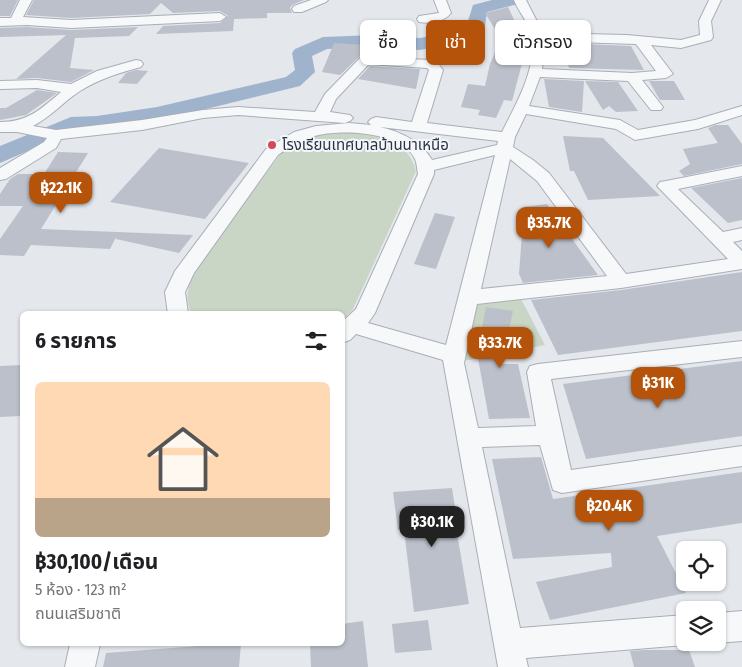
<!DOCTYPE html>
<html lang="th">
<meta charset="utf-8">
<style>
body{margin:0;font-family:"Fira Sans Condensed","Noto Sans Thai",sans-serif;background:#f2f2f2;color:#202124;height:100vh;display:flex;flex-direction:column;font-size:19px;white-space:nowrap}
*{box-sizing:border-box;margin:0}
p{font-size:16px;color:#757577}
.icon{flex:none;width:28px;height:28px;fill:none;stroke:currentColor;stroke-width:2;stroke-linecap:round;stroke-linejoin:round}
.map{position:relative;flex:1;overflow:hidden}
.drawer{position:absolute;left:20px;top:311px;width:325px;height:335px;display:flex;flex-direction:column;background:#fff;border-radius:8px;box-shadow:0 1px 4px #0004}
.drawer>*{flex:none}
.top-card{position:absolute;left:360px;top:20px;width:306px;height:45px;display:flex;gap:10px}
.buttons{position:absolute;left:676px;top:541px;display:grid;gap:10px}
.buttons a{display:grid;place-items:center;width:50px;height:50px;border-radius:8px;background:#fff;box-shadow:0 1px 4px #0004;font-size:25px}
.price{position:absolute;translate:-50% -42px;padding:0 11px;border-radius:10px;background:#b45309;color:#fff;font-size:16px;line-height:32px;filter:drop-shadow(0 1px 2px #0008)}
.price::after{content:'';position:absolute;left:50%;top:30px;width:15px;height:11px;margin-left:-8px;background:inherit;clip-path:polygon(0 0,100% 0,50% 100%)}
.price.current{background:#222;color:#fff}
ul{padding:0;list-style:none}
li{display:grid;align-content:center;gap:10px;height:265px;padding:0 15px}
li span{display:grid;place-items:center;height:155px;border-radius:8px;color:#555}
li>.icon{margin-inline-start:auto}
span .icon{width:90px;height:90px;fill:#fffc;stroke-width:1}
li b{font-size:21px}
h2{display:flex;justify-content:space-between;align-items:center;height:60px;padding:0 15px;font-size:21px}
.chip{padding:0 18px;border-radius:8px;background:#fff;box-shadow:0 1px 4px #0004;font-size:18px;line-height:45px}
.chip.current{background:#b45309;color:#fff}
.map>svg:first-child{display:block}
</style>
<div class="map">
<svg width="742" height="667" viewBox="0 0 742 667">
<rect width="100%" height="100%" fill="#e4e7ec"/>
<!-- green -->
<path fill="#c9d6c5" d="M340,131C372,133 407,136 416,171L353,309L343,320L342,314H192C184,301 188,287 193,274L284,149C302,138 319,134 340,131Z
M517,291L545,345L453,363L468,298Z"/>
<g fill="none" stroke-linecap="round" stroke-linejoin="round">
<!-- river -->
<path fill="#9fb4cc" fill-rule="evenodd" d="M492,0H521L518,4L487,12L485,26L482,30L472,39L465,41L420,50L375,47L327,49L312,56L315,72L300,86L157,121L97,130L74,131L0,163V146L71,117L97,116L157,107L286,77L295,70L292,53L295,49L323,37L375,35L420,38L459,31L467,24L473,5Z"/>
</g>
<!-- building -->
<path fill="#bbc0ca" d="M0,0H18L10,16H0Z
M34,0H304L292,5L290,8L292,13H267V18L234,19L233,31L156,34L163,26L220,23L228,16L220,11L173,13L161,3L150,14L71,18L26,15Z
M508,7L524,41V56L512,101L504,100L496,118L478,115L480,110L461,107L468,84L485,86L490,64L501,39L485,13Z
M27,27L71,30L138,27L129,36L75,38L70,68L94,70L71,82L37,78L16,79L66,35L0,37V28Z
M334,43L398,47L395,57L360,56L340,75L322,72Z
M560,43L631,46L644,70L569,68Z
M370,66L420,69L416,89L358,79Z
M136,70L148,71L137,84L118,83L126,73Z
M544,79L584,81L582,112L549,107Z
M585,81L618,82L638,111L616,112L609,106L603,110Z
M649,81H674L685,100H660Z
M37,90L57,93L26,115L0,120V108H6Z
M715,125H728L742,144V164L684,176L679,171L690,164L683,149L718,143L708,128Z
M563,136L603,138L660,196L588,200L574,171H570Z
M159,148L249,163L205,219L110,202Z
M58,152L88,153L41,229L193,235L179,253L116,239V237L110,249L31,245L24,256L0,255V239L23,206H0V194L10,179L18,174H44Z
M742,178V220L728,223L691,188Z
M547,204L598,275L523,283L519,274L524,207Z
M435,213L455,217L436,269L414,264Z
M742,272V331L558,355L531,300L621,290Z
M486,307L513,311L502,364H518L530,418L489,419L477,353Z
M742,361V436L586,459L563,384Z
M22,365V409L20,416L0,417V366Z
M541,457L553,499L742,472V523L657,536L686,593L550,620L536,582L612,567L611,553L513,559L492,459Z
M452,488L458,527H456L469,604L414,612L404,530H398L393,492Z
M428,620L432,650L395,653L392,624Z
M363,621L368,667H311L310,644H342V624Z
M198,644H241L239,667H103L106,653L198,646Z
M644,650H689L695,667H634L630,651Z"/>
<g fill="none" stroke-linecap="round" stroke-linejoin="round">
<defs>
<path id="minor" d="M20,0H32L23,17L71,20L220,13L226,17L220,21L71,28L27,25L0,26V18H11Z
M311,0H328L326,2L302,12H294L292,9L294,6Z
M434,0H446L451,13C444,22 430,24 419,22L417,19L419,16L439,13Z
M514,0H526L543,33L627,35L681,40L700,35L699,21L709,0H721L711,21L713,37L711,40L681,48L651,45L673,74L666,78L642,80L663,107L661,110H651L628,81L540,77L529,106L620,120L638,130L695,120L742,106V115L698,129L635,140L616,129L526,114L515,137L513,147L533,160L549,173L626,274L728,259L657,186L660,182L666,181L742,166V176L678,189L723,232L742,228V240L733,242L742,251V269L621,288L477,304L464,363L478,428L536,426L527,372L530,366L538,364L742,341V357L551,379L571,470L742,446V466L562,493L553,490L540,445L482,447L520,628L685,615V642H691L685,645L526,658L528,667H498L443,360L356,334L350,340L342,343V322L356,309L418,174C417,169 417,164 415,159C403,132 343,129 319,135C303,138 290,146 278,155L194,273L185,292L188,314H168L165,292L175,271L266,149L294,132L316,126L349,123L371,125L368,122L371,119L376,117L412,122L429,70L427,68L369,64L336,99L330,112L350,115L353,118L350,121L345,123L238,115L203,118L142,130L61,139L56,148L6,179L0,180V168L44,142L47,138L17,132H0V122C28,122 41,109 61,92L37,88L0,89V81L37,80L71,84L97,71L136,60L141,61L143,64L141,67C119,73 99,79 80,91C63,102 51,117 33,126L56,130L142,120L203,110L238,107L315,112L325,94L361,57L431,60L436,61L443,70L427,123L502,132C516,104 540,64 530,31C527,20 518,11 514,0ZM545,41L636,44L656,71L632,73L542,69ZM380,127L498,141L497,145L432,160C421,141 401,132 380,127ZM495,155L446,345L368,323L375,313L434,174V170ZM510,159L537,181L607,276L481,289Z
M742,611V641L718,643L717,642L718,613Z
M70,644H100L95,667H65Z"/>
</defs>
<!-- minor casing -->
<use href="#minor" stroke="#a9aeb7" stroke-width="2"/>
<!-- minor -->
<use href="#minor" fill="#f7f8fa" fill-rule="evenodd"/>
</g>
<!-- markers -->
<circle fill="#d1495b" stroke="#f4f6f9" stroke-width="2" cx="272" cy="145" r="5"/>
<g text-anchor="middle" dominant-baseline="central" stroke-width="4" stroke-linejoin="round" paint-order="stroke">
<!-- far-poi labels -->
<g font-size="15" fill="#2b3445" stroke="#f4f6f9" text-anchor="start">
<text x="282" y="145">โรงเรียนเทศบาลบ้านนาเหนือ</text>
</g>
</g>
</svg>
<div class="buttons">
<a><svg class="icon" aria-label="locate" viewBox="0 0 24 24"><circle cx="12" cy="12" r="6"/><path d="M12 2v4M12 18v4M2 12h4M18 12h4"/></svg></a>
<a><svg class="icon" aria-label="layers" viewBox="0 0 24 24"><path d="M12 4l9 5-9 5-9-5zM3 14l9 5 9-5"/></svg></a>
</div>
<b class="price" style="left:61px;top:214px">฿22.1K</b>
<b class="price" style="left:549px;top:249px">฿35.7K</b>
<b class="price" style="left:500px;top:369px">฿33.7K</b>
<b class="price" style="left:658px;top:409px">฿31K</b>
<b class="price" style="left:609px;top:532px">฿20.4K</b>
<b class="price current" style="left:432px;top:548px">฿30.1K</b>
<div class="top-card">
<a class="chip">ซื้อ</a>
<a class="chip current">เช่า</a>
<a class="chip">ตัวกรอง</a>
</div>
<section class="drawer">
<h2>6 รายการ<svg class="icon" aria-label="filters" viewBox="0 0 24 24"><path d="M4 7h16M4 17h16"/><circle cx="9" cy="7" r="2"/><circle cx="15" cy="17" r="2"/></svg></h2>
<ul>
<li><span style="background:linear-gradient(#ffd9b3 75%,#b9a48a 0)"><svg class="icon" aria-label="home" viewBox="0 0 24 24"><path d="M3 11l9-7 9 7M6 9v11h12V9"/></svg></span><div><b>฿30,100/เดือน</b><p>5 ห้อง · 123 m²</p><p>ถนนเสริมชาติ</p></div></li>
</ul>
</section>
</div>
